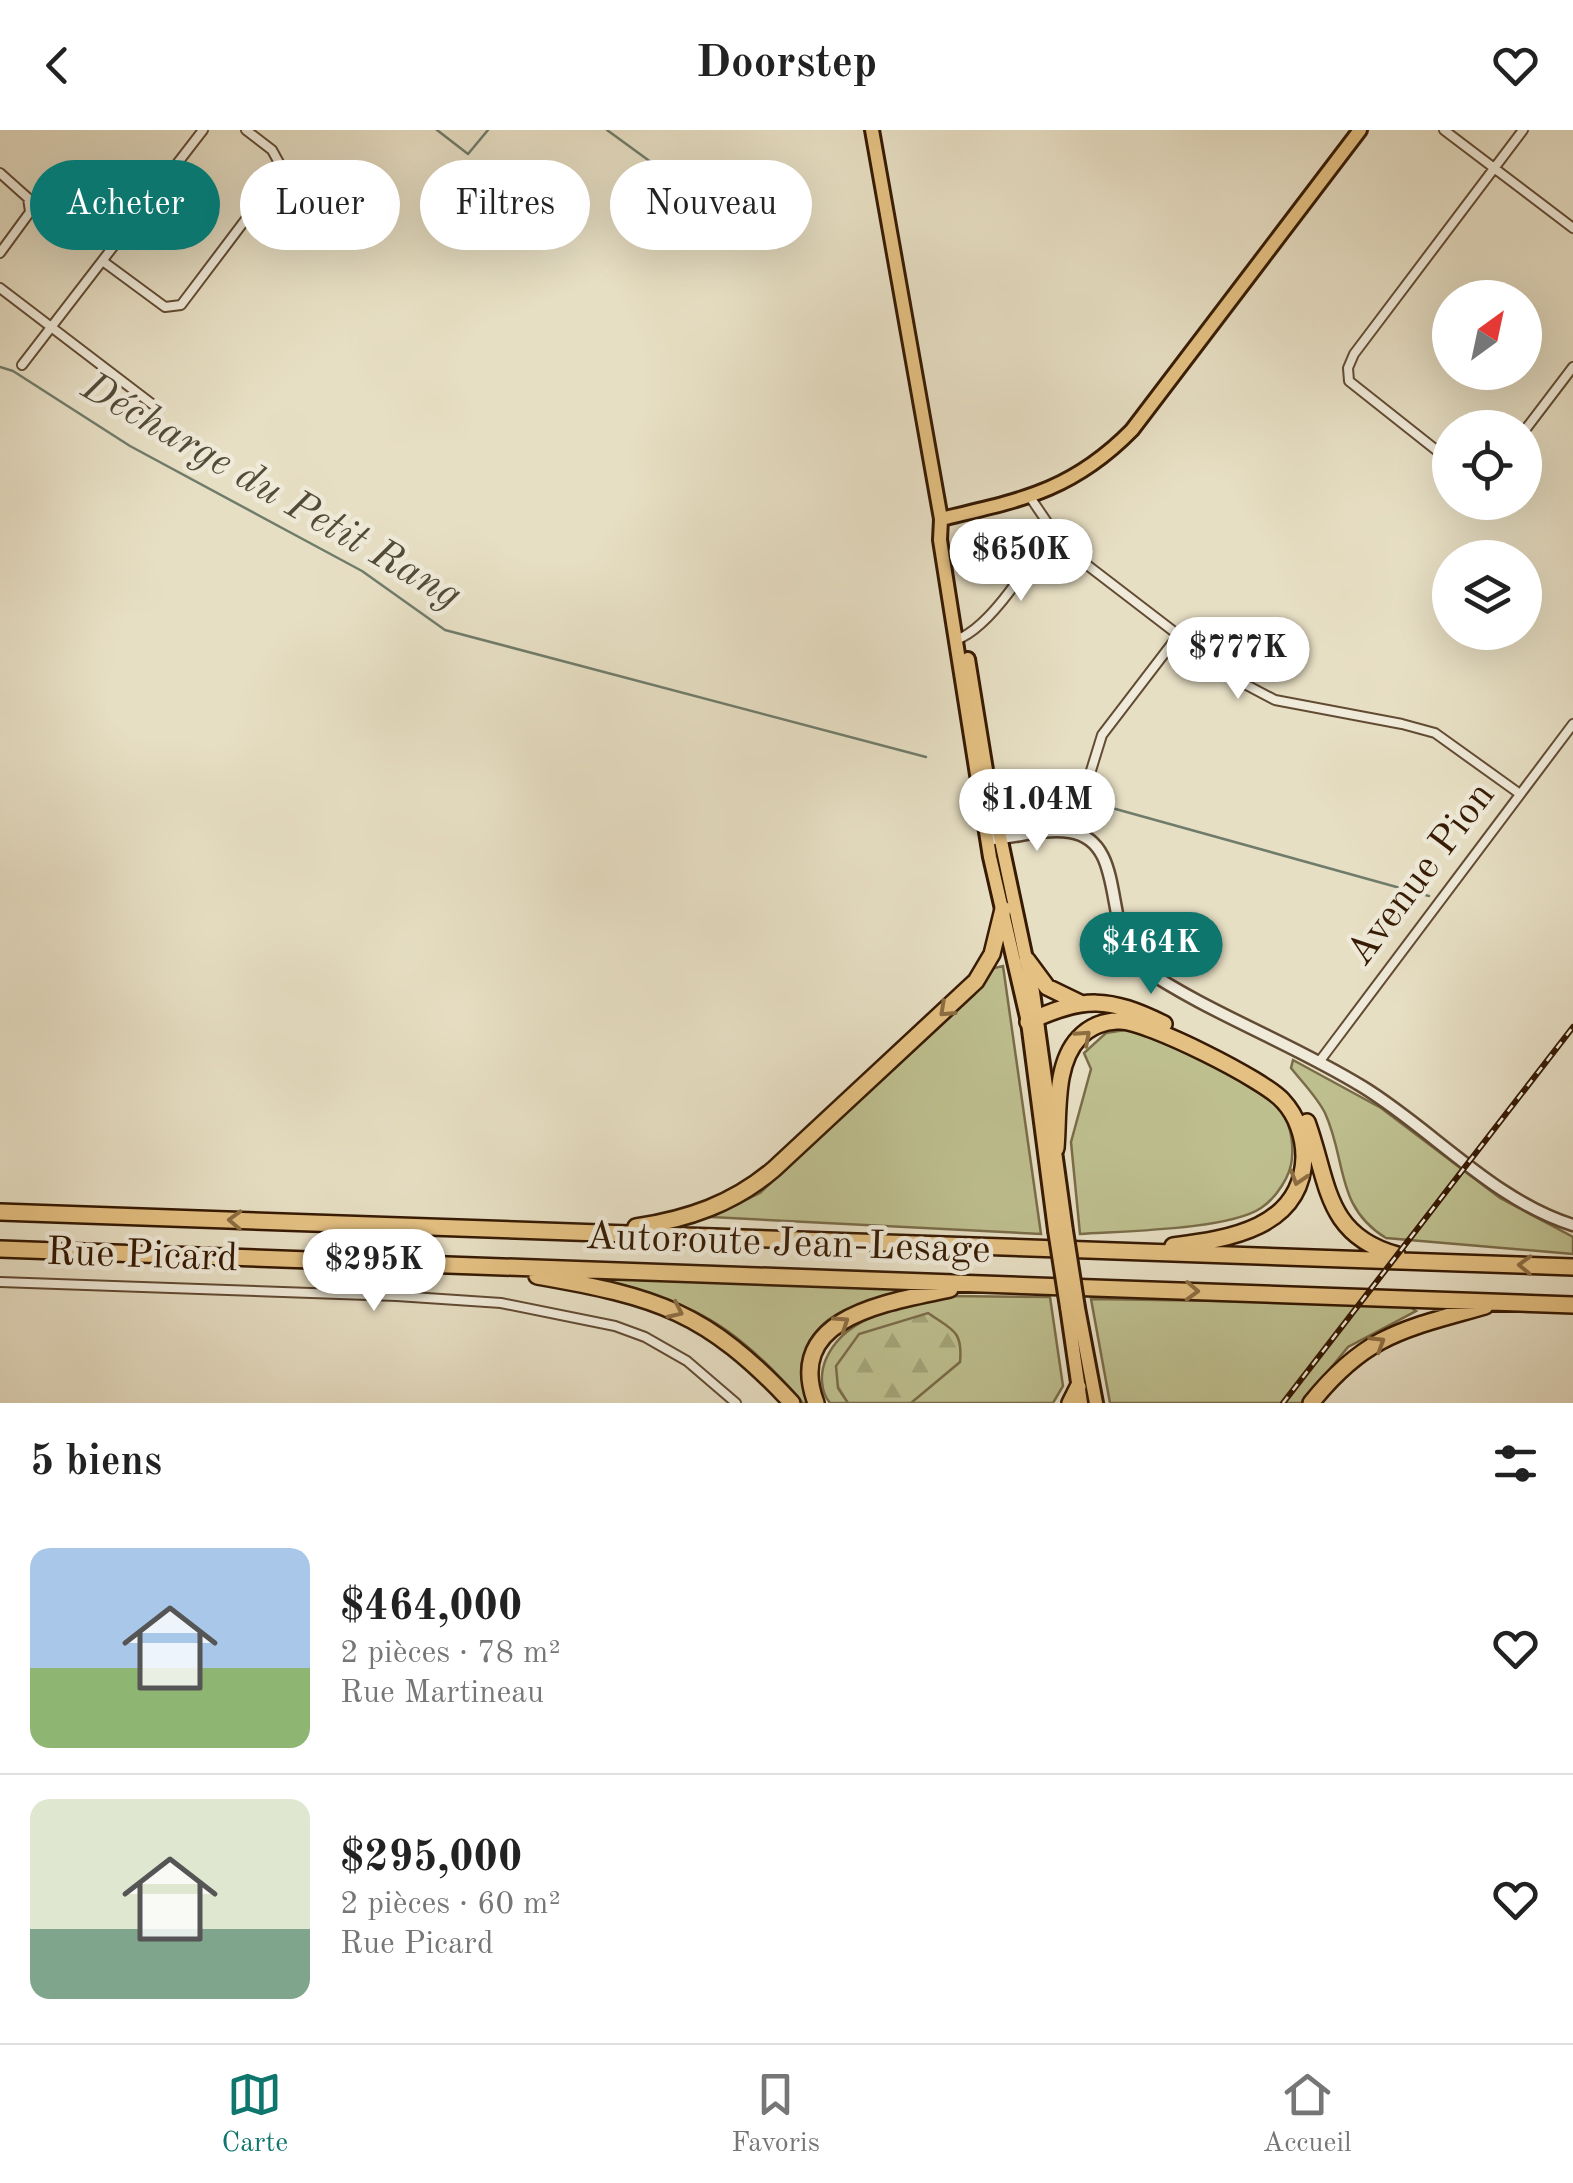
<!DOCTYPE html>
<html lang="fr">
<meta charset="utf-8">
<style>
body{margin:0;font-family:"Old Standard TT",serif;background:#f2f2f2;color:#222;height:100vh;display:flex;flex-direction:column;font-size:38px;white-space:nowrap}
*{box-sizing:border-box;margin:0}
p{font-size:32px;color:#767676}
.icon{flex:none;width:55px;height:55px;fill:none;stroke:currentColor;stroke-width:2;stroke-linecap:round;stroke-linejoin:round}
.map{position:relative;height:1273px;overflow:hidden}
.sheet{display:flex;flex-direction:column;background:#fff;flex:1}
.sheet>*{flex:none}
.hud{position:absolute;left:30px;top:30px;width:1000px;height:90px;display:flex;gap:20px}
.needle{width:65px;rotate:33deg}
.tools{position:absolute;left:1432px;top:150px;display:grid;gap:20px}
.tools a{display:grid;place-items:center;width:110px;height:110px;border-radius:50%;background:#fff;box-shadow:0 10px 40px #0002;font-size:50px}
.price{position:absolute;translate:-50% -85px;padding:0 22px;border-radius:35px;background:#fff;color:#222;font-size:32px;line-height:65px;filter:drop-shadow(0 2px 5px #0008)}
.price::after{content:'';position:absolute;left:50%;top:60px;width:30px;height:22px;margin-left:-15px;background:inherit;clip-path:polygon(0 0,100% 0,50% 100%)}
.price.selected{background:#0f766e;color:#fff}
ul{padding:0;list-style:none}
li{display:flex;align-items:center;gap:30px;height:250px;padding:0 30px}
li+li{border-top:2px solid #e0e0e0}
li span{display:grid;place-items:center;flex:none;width:280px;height:200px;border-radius:20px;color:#555}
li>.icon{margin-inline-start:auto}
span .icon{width:120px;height:120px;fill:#fffc;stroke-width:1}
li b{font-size:42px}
h2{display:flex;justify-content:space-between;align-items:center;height:120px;padding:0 30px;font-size:42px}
.tag{padding:0 35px;border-radius:45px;background:#fff;box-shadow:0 10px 40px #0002;font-size:35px;line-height:90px}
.tag.selected{background:#0f766e;color:#fff}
header{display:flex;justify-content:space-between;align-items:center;height:130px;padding:0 30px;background:#fff;font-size:45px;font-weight:600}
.tab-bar{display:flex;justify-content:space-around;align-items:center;height:140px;border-top:2px solid #e0e0e0;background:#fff;font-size:28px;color:#767676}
.tab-bar a{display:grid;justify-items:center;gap:5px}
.tab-bar .selected{color:#0f766e}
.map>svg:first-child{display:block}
</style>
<header><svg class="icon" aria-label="back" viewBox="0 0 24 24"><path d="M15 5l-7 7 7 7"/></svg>Doorstep<svg class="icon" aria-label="heart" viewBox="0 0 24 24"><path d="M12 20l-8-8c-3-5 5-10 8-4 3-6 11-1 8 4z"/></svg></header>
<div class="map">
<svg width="1573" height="1273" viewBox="0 0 1573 1273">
<defs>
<pattern id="forest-firs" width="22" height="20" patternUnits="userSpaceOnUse" patternTransform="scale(2.5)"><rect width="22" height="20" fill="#bebf8f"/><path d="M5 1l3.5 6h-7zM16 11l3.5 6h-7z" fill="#a4a47a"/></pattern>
</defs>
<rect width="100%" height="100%" fill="#e7dfc4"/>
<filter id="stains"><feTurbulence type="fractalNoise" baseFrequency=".002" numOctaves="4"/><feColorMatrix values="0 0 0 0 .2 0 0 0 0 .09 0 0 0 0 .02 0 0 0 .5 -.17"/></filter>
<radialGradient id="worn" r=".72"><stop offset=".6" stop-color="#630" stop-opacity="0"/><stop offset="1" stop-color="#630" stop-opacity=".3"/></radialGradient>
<!-- grass -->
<path fill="#bebf8f" stroke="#7a6c49" stroke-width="2.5" d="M1003,836L1041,1104L711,1087L760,1063L974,865L994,838Z
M1131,899C1166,915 1244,942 1269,966C1287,981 1294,1005 1292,1028C1291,1046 1276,1068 1261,1078C1228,1100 1122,1101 1080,1104L1071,1012L1091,939L1084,923L1106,903Z
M1293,930L1381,978L1500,1068L1573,1107V1124L1386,1108C1335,1077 1347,1031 1325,983C1317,967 1302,952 1291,938Z
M613,1149L914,1159V1162C872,1170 817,1177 804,1226C800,1241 807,1259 811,1273H803C768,1232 726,1191 674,1173C654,1166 633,1162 613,1157Z
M947,1166L1050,1167L1063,1256L1053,1273H830C820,1261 820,1243 826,1229C846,1183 904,1178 947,1166Z
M1091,1169L1406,1174L1416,1181L1348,1217L1302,1273H1110Z"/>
<!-- forest -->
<path fill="url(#forest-firs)" stroke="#7a6c49" stroke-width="2.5" d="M928,1183C952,1200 963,1200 960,1232L911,1273H848L838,1258L836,1236L859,1204Z"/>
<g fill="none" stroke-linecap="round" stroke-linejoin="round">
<!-- stream -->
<path stroke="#707c6b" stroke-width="2.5" d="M437,0L468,24L488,0
M607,0L670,46
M0,237L13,241L130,316L362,441L445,500L926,627
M1001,649L1009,652
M1064,666L1071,667
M1094,673L1429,766"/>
<defs>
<path id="minor" d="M1444,0L1573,98
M0,43L28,68L30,82L0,123
M104,132L165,177L181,175L283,40L272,20L246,0
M0,158L152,274
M22,235L203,0
M1525,300L1573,237
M1450,331L1349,251L1348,238L1354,224L1523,0
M1030,367L1051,398L1078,428L1237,550L1275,570L1402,594L1435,603L1520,664
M956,510C992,497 1032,430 1051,398
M1072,702L1102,605L1177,507
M1319,932L1573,594
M0,1152L397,1166L501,1173L615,1196L645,1207L687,1231L736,1273"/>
<path id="tertiary" d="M993,709C1018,707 1045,698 1070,702C1129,711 1101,802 1141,837C1208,883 1292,913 1363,957C1433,1000 1493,1070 1573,1095"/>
<path id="primary" d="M872,0L941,389L940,410L990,727L1028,892L1055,1100
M941,389C1021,370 1072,361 1132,300L1360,0
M968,529L986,640L1033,862L1066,1101
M1067,1177L1081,1273
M1078,1178L1096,1273"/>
<path id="motorway" d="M1027,830L1047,857L1080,873
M1028,892C1084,866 1109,867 1164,894
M1307,992C1329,1052 1324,1105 1397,1125
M1056,1018C1059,984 1054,934 1079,908C1089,897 1105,890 1120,891C1147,891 1265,950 1283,971C1297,986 1304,1007 1304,1027C1302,1098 1229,1109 1173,1116
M0,1082L1573,1137
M636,1097C688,1089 733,1074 774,1039L976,851L992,824L1003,779
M0,1119L1573,1175
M537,1146C657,1167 706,1181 792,1273
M816,1273C783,1185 892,1172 950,1159
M1070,1273L1078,1257
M1311,1273C1366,1204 1405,1199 1485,1176"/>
</defs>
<!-- minor casing -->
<use href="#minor" stroke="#624b33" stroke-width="12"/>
<!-- tertiary casing -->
<use href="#tertiary" stroke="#624b33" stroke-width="15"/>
<!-- primary casing -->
<use href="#primary" stroke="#361a03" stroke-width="18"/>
<!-- motorway casing -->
<use href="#motorway" stroke="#361a03" stroke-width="20"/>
<!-- minor -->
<use href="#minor" stroke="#efead9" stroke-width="8"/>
<!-- tertiary -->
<use href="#tertiary" stroke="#efead9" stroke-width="10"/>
<!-- primary -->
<use href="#primary" stroke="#e4c082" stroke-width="12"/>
<!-- motorway -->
<use href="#motorway" stroke="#e4c082" stroke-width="15"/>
<defs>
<path id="rail" d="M1283,1273L1573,897"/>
</defs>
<!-- rail casing -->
<use href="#rail" stroke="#361a03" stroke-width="6"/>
<!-- rail -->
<use href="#rail" stroke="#efead9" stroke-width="2.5" stroke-dasharray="8" stroke-linecap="butt"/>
<defs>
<path id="primary-bridge" d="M1055,1100L1067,1177
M1066,1101L1078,1178"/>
</defs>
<!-- primary-bridge casing -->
<use href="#primary-bridge" stroke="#361a03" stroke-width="18" stroke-linecap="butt"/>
<!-- primary-bridge -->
<use href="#primary-bridge" stroke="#e4c082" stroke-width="12"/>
</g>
<!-- one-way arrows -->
<defs><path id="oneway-chevron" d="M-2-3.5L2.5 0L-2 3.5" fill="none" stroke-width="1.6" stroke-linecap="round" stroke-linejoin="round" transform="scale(2.5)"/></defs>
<g stroke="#8d6d42">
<use href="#oneway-chevron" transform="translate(946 880) rotate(137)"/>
<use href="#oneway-chevron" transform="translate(1084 907) rotate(-42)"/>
<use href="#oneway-chevron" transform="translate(1298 1048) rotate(107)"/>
<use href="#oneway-chevron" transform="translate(235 1090) rotate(-178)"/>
<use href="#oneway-chevron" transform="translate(1525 1135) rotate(-178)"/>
<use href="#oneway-chevron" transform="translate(1192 1161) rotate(2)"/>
<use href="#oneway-chevron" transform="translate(676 1181) rotate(25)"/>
<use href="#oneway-chevron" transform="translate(842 1193) rotate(-34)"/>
<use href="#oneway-chevron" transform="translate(1378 1213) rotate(-32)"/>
</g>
<g text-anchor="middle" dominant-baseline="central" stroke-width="9" stroke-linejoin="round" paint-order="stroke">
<!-- street labels -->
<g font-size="40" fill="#361a03" stroke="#efead9">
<text transform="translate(1422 745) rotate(-53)">Avenue Pion</text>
<text transform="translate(788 1115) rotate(2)">Autoroute Jean-Lesage</text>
<text transform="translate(142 1127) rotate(2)">Rue Picard</text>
</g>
<!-- water labels -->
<g font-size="42" font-style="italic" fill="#534b37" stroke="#efead9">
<text transform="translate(271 362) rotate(30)">Décharge du Petit Rang</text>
</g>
</g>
<rect width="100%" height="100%" filter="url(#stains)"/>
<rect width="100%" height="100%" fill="url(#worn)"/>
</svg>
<div class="tools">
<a><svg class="needle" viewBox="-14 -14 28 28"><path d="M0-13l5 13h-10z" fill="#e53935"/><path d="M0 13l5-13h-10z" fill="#767676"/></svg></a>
<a><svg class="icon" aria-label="locate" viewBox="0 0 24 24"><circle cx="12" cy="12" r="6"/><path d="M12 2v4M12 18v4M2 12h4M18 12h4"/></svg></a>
<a><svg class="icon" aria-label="layers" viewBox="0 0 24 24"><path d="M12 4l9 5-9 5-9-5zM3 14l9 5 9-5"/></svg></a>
</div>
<b class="price" style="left:1021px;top:474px">$650K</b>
<b class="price" style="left:1238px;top:572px">$777K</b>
<b class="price" style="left:1037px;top:724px">$1.04M</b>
<b class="price selected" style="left:1151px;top:867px">$464K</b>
<b class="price" style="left:374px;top:1184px">$295K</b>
<div class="hud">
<a class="tag selected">Acheter</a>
<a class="tag">Louer</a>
<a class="tag">Filtres</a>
<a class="tag">Nouveau</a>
</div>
</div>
<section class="sheet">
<h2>5 biens<svg class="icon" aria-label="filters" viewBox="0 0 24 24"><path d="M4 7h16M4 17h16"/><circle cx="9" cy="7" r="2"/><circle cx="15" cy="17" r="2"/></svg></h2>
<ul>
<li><span style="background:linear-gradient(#a9c7e8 60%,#8fb573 0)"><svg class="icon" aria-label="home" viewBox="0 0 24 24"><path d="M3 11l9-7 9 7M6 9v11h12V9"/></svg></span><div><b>$464,000</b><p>2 pièces · 78 m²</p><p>Rue Martineau</p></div><svg class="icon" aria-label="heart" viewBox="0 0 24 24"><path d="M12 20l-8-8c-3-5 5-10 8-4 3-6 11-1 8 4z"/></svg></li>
<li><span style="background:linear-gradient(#dfe7d0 65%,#7fa58c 0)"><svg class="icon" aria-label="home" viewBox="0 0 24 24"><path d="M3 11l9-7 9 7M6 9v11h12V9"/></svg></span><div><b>$295,000</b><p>2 pièces · 60 m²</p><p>Rue Picard</p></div><svg class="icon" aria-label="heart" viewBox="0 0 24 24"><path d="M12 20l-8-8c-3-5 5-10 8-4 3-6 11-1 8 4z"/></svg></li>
</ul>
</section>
<nav class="tab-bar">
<a class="selected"><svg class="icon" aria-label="map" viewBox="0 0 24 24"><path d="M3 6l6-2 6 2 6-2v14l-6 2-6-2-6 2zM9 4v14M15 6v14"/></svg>Carte</a>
<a><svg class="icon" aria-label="saved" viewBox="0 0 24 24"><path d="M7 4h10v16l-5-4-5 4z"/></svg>Favoris</a>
<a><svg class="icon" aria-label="home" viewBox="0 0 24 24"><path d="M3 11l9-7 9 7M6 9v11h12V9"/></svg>Accueil</a>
</nav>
